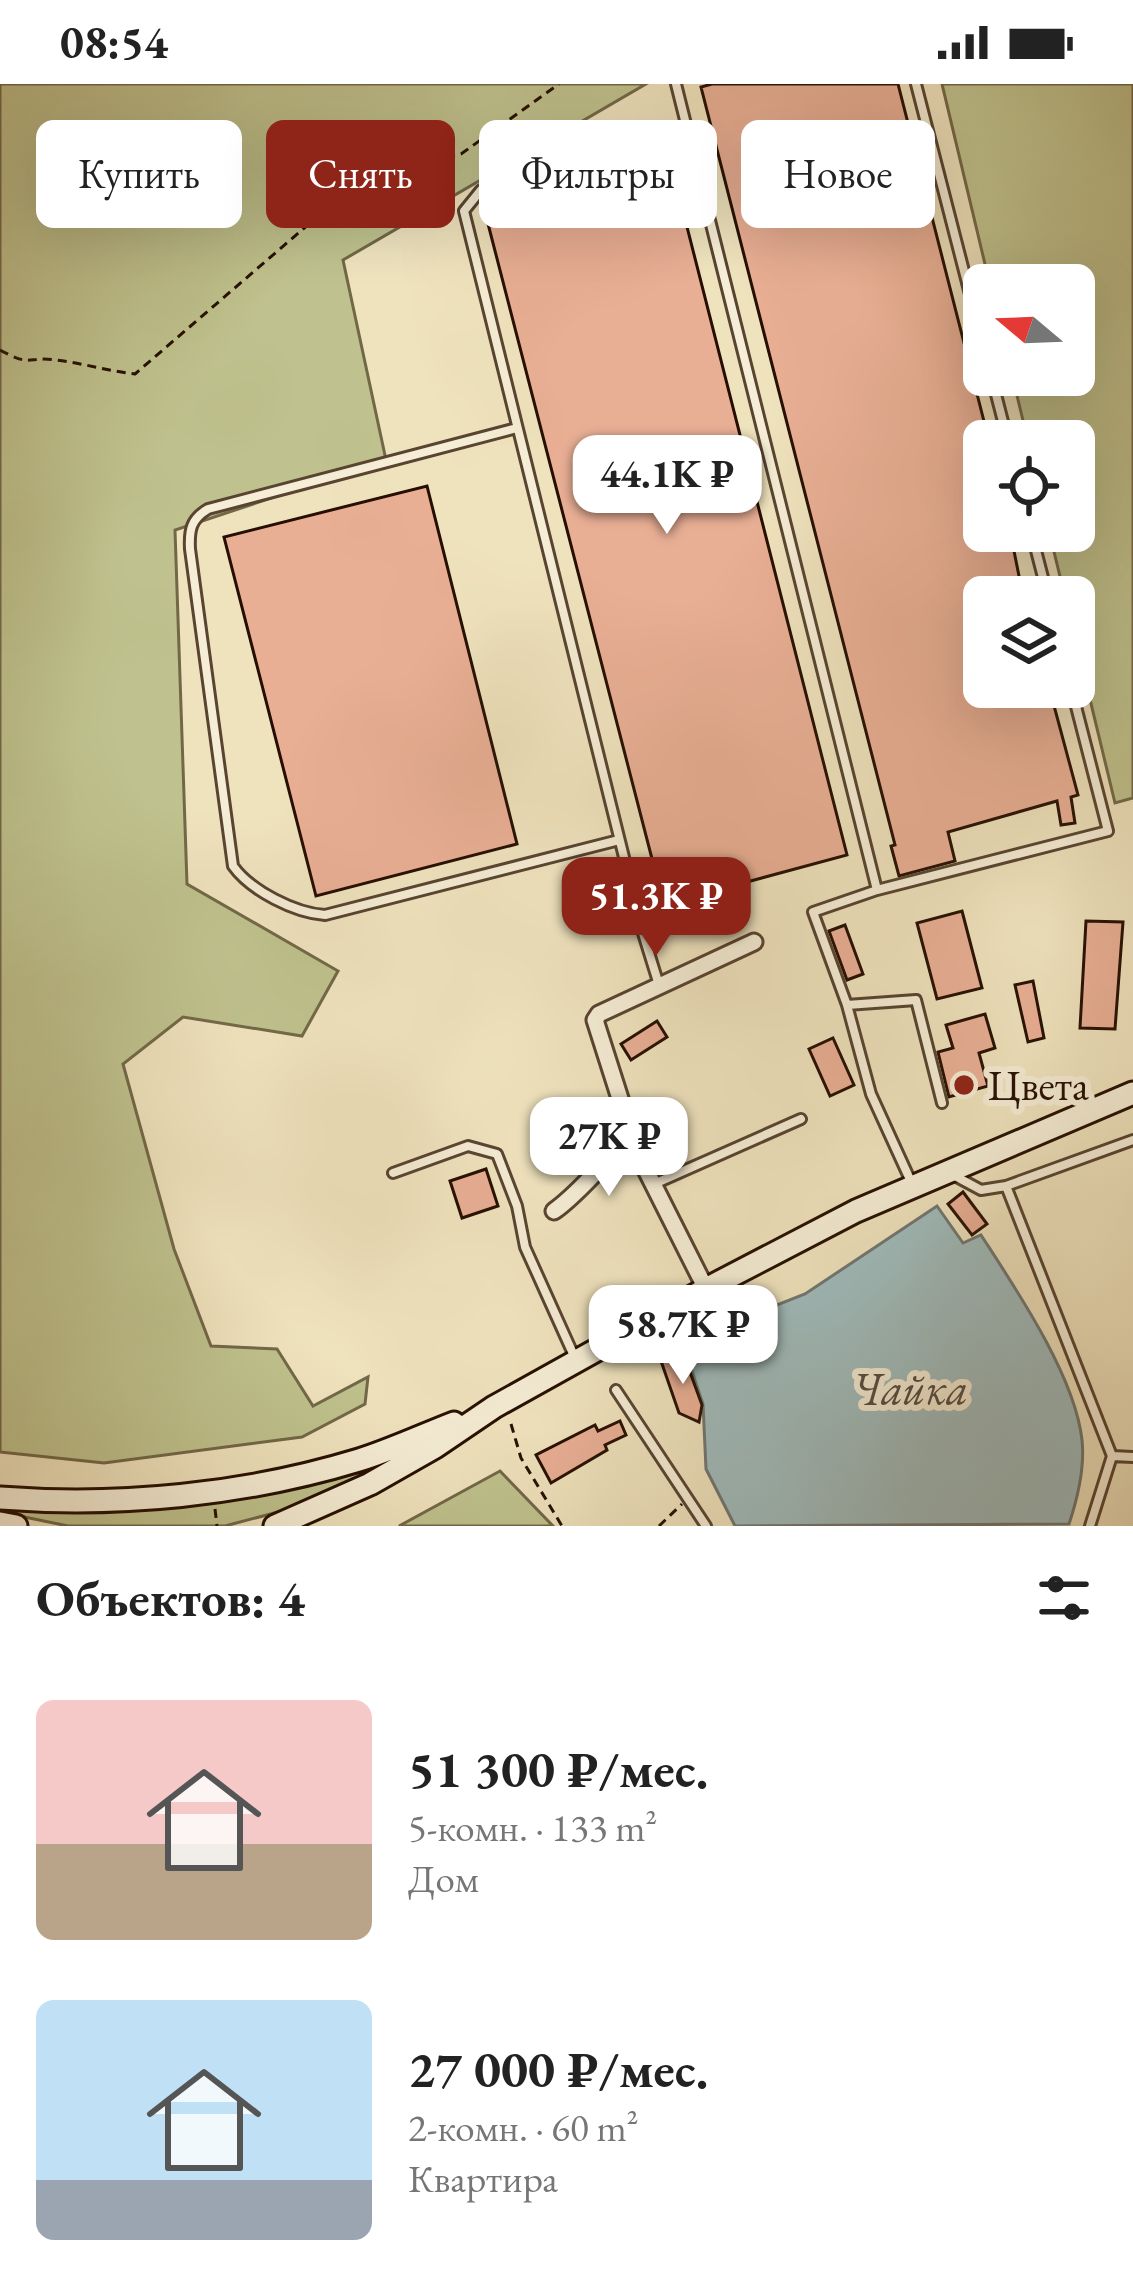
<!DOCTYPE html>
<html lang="ru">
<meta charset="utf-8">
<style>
body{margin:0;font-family:"EB Garamond",serif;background:#f2f2f2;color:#222;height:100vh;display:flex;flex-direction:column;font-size:45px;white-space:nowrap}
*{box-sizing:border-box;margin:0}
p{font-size:39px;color:#767676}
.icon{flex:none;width:66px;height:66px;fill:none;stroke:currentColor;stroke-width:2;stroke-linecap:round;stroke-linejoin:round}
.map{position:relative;height:1442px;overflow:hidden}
.panel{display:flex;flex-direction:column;background:#fff;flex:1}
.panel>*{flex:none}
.hud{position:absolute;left:36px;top:36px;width:1062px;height:108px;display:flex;gap:24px}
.needle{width:78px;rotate:289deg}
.fabs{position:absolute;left:963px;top:180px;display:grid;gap:24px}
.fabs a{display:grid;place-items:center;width:132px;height:132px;border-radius:18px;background:#fff;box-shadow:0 12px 48px #0002;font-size:60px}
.price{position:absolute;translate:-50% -102px;padding:0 27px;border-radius:24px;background:#fff;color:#222;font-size:39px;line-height:78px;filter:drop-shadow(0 3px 6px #0008)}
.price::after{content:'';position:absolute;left:50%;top:72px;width:36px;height:27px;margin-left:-18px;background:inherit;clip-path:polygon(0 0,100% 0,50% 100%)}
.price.current{background:#8f2418;color:#fff}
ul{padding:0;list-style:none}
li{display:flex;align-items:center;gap:36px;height:300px;padding:0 36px}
li span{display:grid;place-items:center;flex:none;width:336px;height:240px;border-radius:18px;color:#555}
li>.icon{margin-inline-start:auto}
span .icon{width:144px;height:144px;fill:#fffc;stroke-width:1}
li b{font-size:51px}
h2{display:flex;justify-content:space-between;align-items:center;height:144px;padding:0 36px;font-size:51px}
.tag{padding:0 42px;border-radius:18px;background:#fff;box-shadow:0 12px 48px #0002;font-size:42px;line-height:108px}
.tag.current{background:#8f2418;color:#fff}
.status{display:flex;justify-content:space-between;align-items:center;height:84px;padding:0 60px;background:#fff;direction:ltr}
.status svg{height:33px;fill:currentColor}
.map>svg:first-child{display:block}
</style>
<div class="status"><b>08:54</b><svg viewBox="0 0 49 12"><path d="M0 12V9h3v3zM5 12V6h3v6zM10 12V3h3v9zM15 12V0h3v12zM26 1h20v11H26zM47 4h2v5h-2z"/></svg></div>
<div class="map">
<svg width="1133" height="1442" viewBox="0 0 1133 1442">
<rect width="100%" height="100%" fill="#efe3be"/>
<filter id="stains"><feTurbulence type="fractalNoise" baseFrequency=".00167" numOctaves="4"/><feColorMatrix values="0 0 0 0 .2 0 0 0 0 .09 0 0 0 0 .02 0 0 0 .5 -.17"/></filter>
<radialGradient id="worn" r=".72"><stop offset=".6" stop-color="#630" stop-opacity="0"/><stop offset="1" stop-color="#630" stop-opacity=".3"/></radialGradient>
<!-- green -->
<path fill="#bfc28e" stroke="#726848" stroke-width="3" d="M0,0H646L343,176L386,376L175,446L187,800L338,887L302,952L183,933L123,980L174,1165L211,1262L277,1265L313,1322L368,1293L365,1320L302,1353L104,1379L0,1368Z
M942,0H1133V714L1115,719L1074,549V513H1065L1049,447H1074V357H1028L1012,291H1074V201H990Z
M400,1373L293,1424L225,1442H68L0,1428C16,1423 99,1429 127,1427C222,1421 311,1404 400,1373Z
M500,1387L553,1442H399Z"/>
<!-- water -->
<path fill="#9fbbbc" stroke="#6f7672" stroke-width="3" d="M937,1122L963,1159L981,1151C1016,1205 1075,1292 1082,1356C1085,1384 1078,1413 1069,1440L735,1442L706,1385L703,1320L682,1258L805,1210Z"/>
<!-- building -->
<path fill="#e9af95" stroke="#260f02" stroke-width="3" d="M712,0H898L989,357H984V447H1010L1021,502L984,512V603H1049L1078,711L1071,713L1075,739L1061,741L1057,717L948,748L955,777L899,792L891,762L895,761L701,3Z
M672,84L847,771L732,802L727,811L666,829L486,132Z
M427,402L517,760L316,812L224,453Z
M962,827L982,904L937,915L917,839Z
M1086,837L1123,838L1115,945L1080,944Z
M845,841L863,890L847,896L829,847Z
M1033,897L1044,954L1028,958L1015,901Z
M985,930L995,964L979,969L988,1002L949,1013L938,968L953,964L946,941Z
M657,937L667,953L631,976L621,960Z
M833,954L854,1001L830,1012L809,965Z
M486,1085L498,1122L462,1134L450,1097Z
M963,1108L987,1140L972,1151L948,1120Z
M683,1269L702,1321L699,1338L679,1329L661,1277Z
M620,1337L626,1351L605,1361L607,1366L551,1399L536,1371L595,1341L598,1347Z"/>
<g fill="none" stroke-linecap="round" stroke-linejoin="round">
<defs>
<path id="service" d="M676,0L877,806
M916,0L984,265
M991,291L1008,357
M517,344L208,425C191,435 189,446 190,465L233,782C251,807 295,829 325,831L619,756
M1031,447L1048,513
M659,901L642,846L464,127L481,106L588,67L687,44
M847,921L916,916L942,1019
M393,1089L468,1062L497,1070L517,1122L525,1163L575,1274
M955,1092L981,1106L1006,1102L1133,1056
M654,1100L801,1035
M913,1102L871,1010L847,921L813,828L877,806L1108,747L1071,603
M1006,1102L1112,1372L1133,1373
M616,1306L706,1442
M1090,1442L1112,1372"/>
<path id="minor" d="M554,1127C585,1105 603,1074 634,1057
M706,1205L637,1068L595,936L599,930L754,858"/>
<path id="secondary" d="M0,1414C119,1423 244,1411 359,1376C391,1366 423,1351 454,1339
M0,1439L16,1442
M275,1442L370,1400L435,1363L494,1323L706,1205L856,1127L1133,1009"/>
</defs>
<!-- service casing -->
<use href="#service" stroke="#584431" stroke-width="14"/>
<!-- minor casing -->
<use href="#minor" stroke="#584431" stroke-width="21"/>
<!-- secondary casing -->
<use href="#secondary" stroke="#260f02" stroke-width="27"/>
<!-- path -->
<path stroke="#260f02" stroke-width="3" stroke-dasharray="9 6" stroke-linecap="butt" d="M0,266C33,284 26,272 56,276C82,279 108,287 135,290L339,114L382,85L461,70L559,0
M511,1340L521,1374L562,1442
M215,1425L217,1442
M659,1442L682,1420"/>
<!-- service -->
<use href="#service" stroke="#f5edd5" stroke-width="8"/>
<!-- minor -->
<use href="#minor" stroke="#f5edd5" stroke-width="15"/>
<!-- secondary -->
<use href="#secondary" stroke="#f5edd5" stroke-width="21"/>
</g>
<!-- markers -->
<circle fill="#8f2418" stroke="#f5edd5" stroke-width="4.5" cx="964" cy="1001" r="12"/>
<g text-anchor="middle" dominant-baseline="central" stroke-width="12" stroke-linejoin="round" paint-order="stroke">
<!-- poi labels -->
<g font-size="42" fill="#260f02" stroke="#f5edd5" text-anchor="start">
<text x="988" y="1001">Цвета</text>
</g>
<!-- water labels -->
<g font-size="45" font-style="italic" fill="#504b43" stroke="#f5edd5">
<text x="910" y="1304">Чайка</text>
</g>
</g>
<rect width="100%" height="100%" filter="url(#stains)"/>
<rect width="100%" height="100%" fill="url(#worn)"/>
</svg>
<div class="fabs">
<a><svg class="needle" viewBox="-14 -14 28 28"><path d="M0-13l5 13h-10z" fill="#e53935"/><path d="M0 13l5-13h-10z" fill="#767676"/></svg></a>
<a><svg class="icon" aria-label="locate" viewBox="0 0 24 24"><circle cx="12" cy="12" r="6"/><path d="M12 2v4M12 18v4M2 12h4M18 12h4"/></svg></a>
<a><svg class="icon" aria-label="layers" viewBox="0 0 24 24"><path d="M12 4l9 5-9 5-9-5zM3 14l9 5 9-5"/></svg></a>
</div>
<b class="price" style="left:667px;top:453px">44.1K ₽</b>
<b class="price current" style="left:656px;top:875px">51.3K ₽</b>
<b class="price" style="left:609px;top:1115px">27K ₽</b>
<b class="price" style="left:683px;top:1303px">58.7K ₽</b>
<div class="hud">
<a class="tag">Купить</a>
<a class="tag current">Снять</a>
<a class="tag">Фильтры</a>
<a class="tag">Новое</a>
</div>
</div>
<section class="panel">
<h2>Объектов: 4<svg class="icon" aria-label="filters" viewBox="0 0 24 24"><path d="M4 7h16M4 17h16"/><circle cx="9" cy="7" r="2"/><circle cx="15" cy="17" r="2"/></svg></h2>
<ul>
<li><span style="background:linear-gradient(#f6c9c9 60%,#b9a48a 0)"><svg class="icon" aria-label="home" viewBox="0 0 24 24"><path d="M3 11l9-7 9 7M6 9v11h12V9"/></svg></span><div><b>51 300 ₽/мес.</b><p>5-комн. · 133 m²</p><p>Дом</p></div></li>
<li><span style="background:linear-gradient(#bfe0f5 75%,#9aa5b1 0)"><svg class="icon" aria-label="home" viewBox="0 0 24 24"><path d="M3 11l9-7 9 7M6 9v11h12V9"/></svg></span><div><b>27 000 ₽/мес.</b><p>2-комн. · 60 m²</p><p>Квартира</p></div></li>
</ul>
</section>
